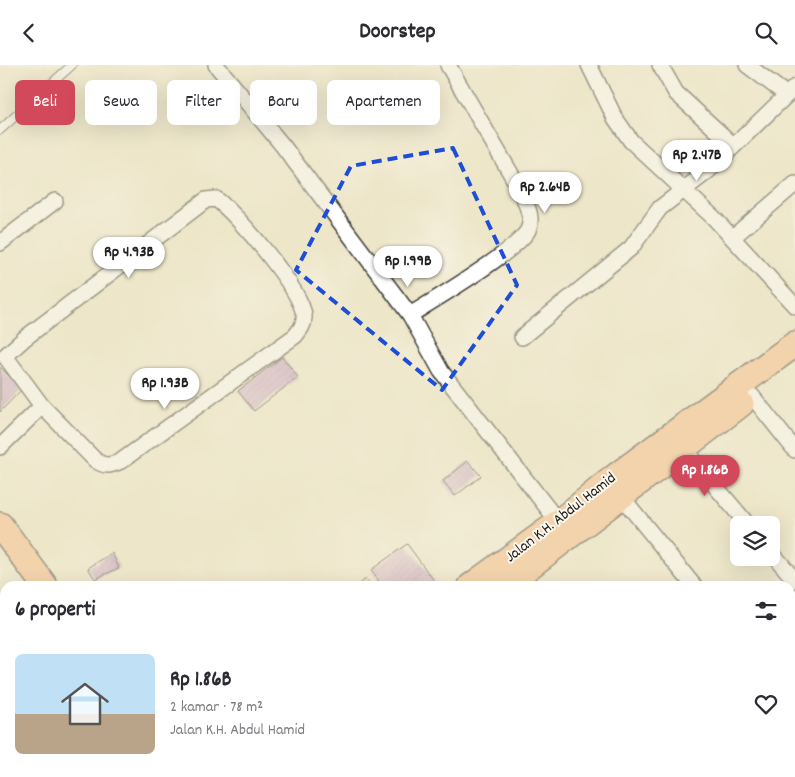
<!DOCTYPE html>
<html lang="id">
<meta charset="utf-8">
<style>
body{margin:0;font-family:Dekko,sans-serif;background:#f2f2f3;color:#2b2b33;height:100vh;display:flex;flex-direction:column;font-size:19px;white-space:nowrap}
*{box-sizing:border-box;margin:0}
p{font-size:16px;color:#7c7c81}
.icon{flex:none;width:28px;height:28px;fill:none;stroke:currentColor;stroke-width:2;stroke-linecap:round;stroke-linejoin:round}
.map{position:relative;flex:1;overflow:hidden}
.drawer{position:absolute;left:0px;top:516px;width:795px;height:196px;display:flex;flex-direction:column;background:#fff;border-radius:15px 15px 0 0;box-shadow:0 5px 20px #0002}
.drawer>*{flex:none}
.banner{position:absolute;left:15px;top:15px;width:500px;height:45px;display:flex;gap:10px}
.buttons{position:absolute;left:730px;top:451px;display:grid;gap:10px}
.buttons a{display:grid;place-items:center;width:50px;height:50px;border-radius:8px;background:#fff;box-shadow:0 5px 20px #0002;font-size:25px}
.price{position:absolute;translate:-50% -42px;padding:0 11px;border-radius:18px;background:#fff;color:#222;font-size:16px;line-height:32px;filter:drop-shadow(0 1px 2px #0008)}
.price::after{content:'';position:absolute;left:50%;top:30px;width:15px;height:11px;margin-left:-8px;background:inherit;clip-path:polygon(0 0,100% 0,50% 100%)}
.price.selected{background:#d1495b;color:#fff}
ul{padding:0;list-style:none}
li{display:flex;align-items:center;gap:15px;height:125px;padding:0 15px}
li+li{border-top:1px solid #e1e1e2}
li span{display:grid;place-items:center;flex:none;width:140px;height:100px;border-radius:8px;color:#555}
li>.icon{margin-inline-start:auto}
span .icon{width:60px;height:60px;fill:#fffc;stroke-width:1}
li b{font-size:21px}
h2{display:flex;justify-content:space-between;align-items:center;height:60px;padding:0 15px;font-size:21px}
.tag{padding:0 18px;border-radius:8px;background:#fff;box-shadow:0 5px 20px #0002;font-size:18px;line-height:45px}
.tag.selected{background:#d1495b;color:#fff}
header{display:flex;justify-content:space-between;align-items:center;height:65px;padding:0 15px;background:#fff;font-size:22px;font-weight:800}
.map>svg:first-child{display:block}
</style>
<header><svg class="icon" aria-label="back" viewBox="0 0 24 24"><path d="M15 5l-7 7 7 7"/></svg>Doorstep<svg class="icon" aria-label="search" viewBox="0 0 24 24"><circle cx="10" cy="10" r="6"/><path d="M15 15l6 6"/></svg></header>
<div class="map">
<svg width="795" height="712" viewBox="0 0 795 712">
<defs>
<pattern id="building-hatch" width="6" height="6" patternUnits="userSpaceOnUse" patternTransform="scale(1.25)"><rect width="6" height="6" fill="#c293c8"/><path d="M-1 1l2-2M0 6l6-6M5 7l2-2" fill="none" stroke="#9d77a2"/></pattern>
</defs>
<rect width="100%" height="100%" fill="#fbf7ec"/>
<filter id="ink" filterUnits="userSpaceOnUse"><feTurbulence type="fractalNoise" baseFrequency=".02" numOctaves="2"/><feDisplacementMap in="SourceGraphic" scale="10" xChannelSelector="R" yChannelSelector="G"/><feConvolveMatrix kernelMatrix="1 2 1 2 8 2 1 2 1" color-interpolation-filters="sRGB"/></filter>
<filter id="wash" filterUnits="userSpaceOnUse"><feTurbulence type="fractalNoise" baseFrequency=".0096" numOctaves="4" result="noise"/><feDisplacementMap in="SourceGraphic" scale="20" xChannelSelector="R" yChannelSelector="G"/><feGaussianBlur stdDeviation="1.12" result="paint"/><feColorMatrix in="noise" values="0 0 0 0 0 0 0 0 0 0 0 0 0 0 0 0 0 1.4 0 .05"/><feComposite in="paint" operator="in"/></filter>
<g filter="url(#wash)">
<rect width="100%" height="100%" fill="#ede6c9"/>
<g id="blocks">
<!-- building -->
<path fill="url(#building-hatch)" d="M282,292L298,312L254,346L238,326Z
M0,302L22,324L0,347Z
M468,396L481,411L455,431L443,416Z
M407,479L435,517L429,521H382L371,505Z
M112,488L119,503L95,514L88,503Z
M366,514L372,521H356Z
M26,708H49L51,710L29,712Z
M127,708H145L139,712H131Z"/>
</g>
</g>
<g filter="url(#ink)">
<use href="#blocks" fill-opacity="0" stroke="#3b3a36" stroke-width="1"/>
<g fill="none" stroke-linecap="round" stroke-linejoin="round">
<defs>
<path id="service" d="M0,65L72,0"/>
<path id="minor" d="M216,0L283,81L410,250L441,306L563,463
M589,0L615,53L631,76L714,153L795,241
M660,0L676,28L734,81
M747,0L787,30
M733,172L795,119
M0,178L55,136
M410,250C434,235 517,186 528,165C534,153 526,140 522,128L448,0
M522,272L631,183L660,143L708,106L795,22
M752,331L795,385
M0,382L42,341L5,291L25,273L206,135L216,134C239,151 300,223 304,250C305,259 300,265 295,271L121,396C110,401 105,402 95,395L42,341
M684,384L748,460
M621,431L694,521
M771,487L795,515
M790,593L795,589
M790,640L795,646
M0,668L5,663
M340,708L343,712
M453,708L457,712
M516,708L519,712
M557,712L563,708
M635,712L641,708"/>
<path id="trunk" d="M0,460L45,521
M471,521L559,457L612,414L795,279
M504,521L741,339
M186,708L189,712
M220,712L226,708
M248,712L255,708"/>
</defs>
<!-- service casing -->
<use href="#service" stroke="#3b3a36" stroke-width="10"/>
<!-- minor casing -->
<use href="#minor" stroke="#3b3a36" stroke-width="18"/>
<!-- trunk casing -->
<use href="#trunk" stroke="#3b3a36" stroke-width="28"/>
<!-- service -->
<use href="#service" stroke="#fff" stroke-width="8"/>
<!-- minor -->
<use href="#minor" stroke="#fff" stroke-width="15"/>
<!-- trunk -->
<use href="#trunk" stroke="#f9bc8a" stroke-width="25"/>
</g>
</g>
<!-- marked area -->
<path d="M0 0H795V712H0ZM453,83L517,220L442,325L296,205L351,101Z" fill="#ede6c9" fill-opacity=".55" fill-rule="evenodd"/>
<path fill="none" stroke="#1d4ed8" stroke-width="4" stroke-dasharray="10 6" stroke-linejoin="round" d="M453,83L517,220L442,325L296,205L351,101Z"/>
<g text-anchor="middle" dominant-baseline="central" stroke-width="4" stroke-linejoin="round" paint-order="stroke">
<!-- street labels -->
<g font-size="16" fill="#1c1c1c" stroke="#fbf7ec">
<text transform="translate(561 453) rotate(-38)">Jalan K.H. Abdul Hamid</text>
</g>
</g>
</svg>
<div class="buttons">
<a><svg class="icon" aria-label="layers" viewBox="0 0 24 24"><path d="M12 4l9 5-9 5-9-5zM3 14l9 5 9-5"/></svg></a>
</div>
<b class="price" style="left:697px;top:117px">Rp 2.47B</b>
<b class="price" style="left:545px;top:149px">Rp 2.64B</b>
<b class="price" style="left:129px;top:214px">Rp 4.93B</b>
<b class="price" style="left:408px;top:223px">Rp 1.99B</b>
<b class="price" style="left:165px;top:345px">Rp 1.93B</b>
<b class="price selected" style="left:705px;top:432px">Rp 1.86B</b>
<div class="banner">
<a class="tag selected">Beli</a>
<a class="tag">Sewa</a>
<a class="tag">Filter</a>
<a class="tag">Baru</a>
<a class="tag">Apartemen</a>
</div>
<section class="drawer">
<h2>6 properti<svg class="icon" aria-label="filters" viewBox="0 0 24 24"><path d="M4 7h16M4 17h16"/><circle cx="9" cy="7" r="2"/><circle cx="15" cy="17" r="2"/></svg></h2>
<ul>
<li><span style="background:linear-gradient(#bfe0f5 60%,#b9a48a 0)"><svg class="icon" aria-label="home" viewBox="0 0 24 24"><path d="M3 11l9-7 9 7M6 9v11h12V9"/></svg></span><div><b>Rp 1.86B</b><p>2 kamar · 78 m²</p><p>Jalan K.H. Abdul Hamid</p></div><svg class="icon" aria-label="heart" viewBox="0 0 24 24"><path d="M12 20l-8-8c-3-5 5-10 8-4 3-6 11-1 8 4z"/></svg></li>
</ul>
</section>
</div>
